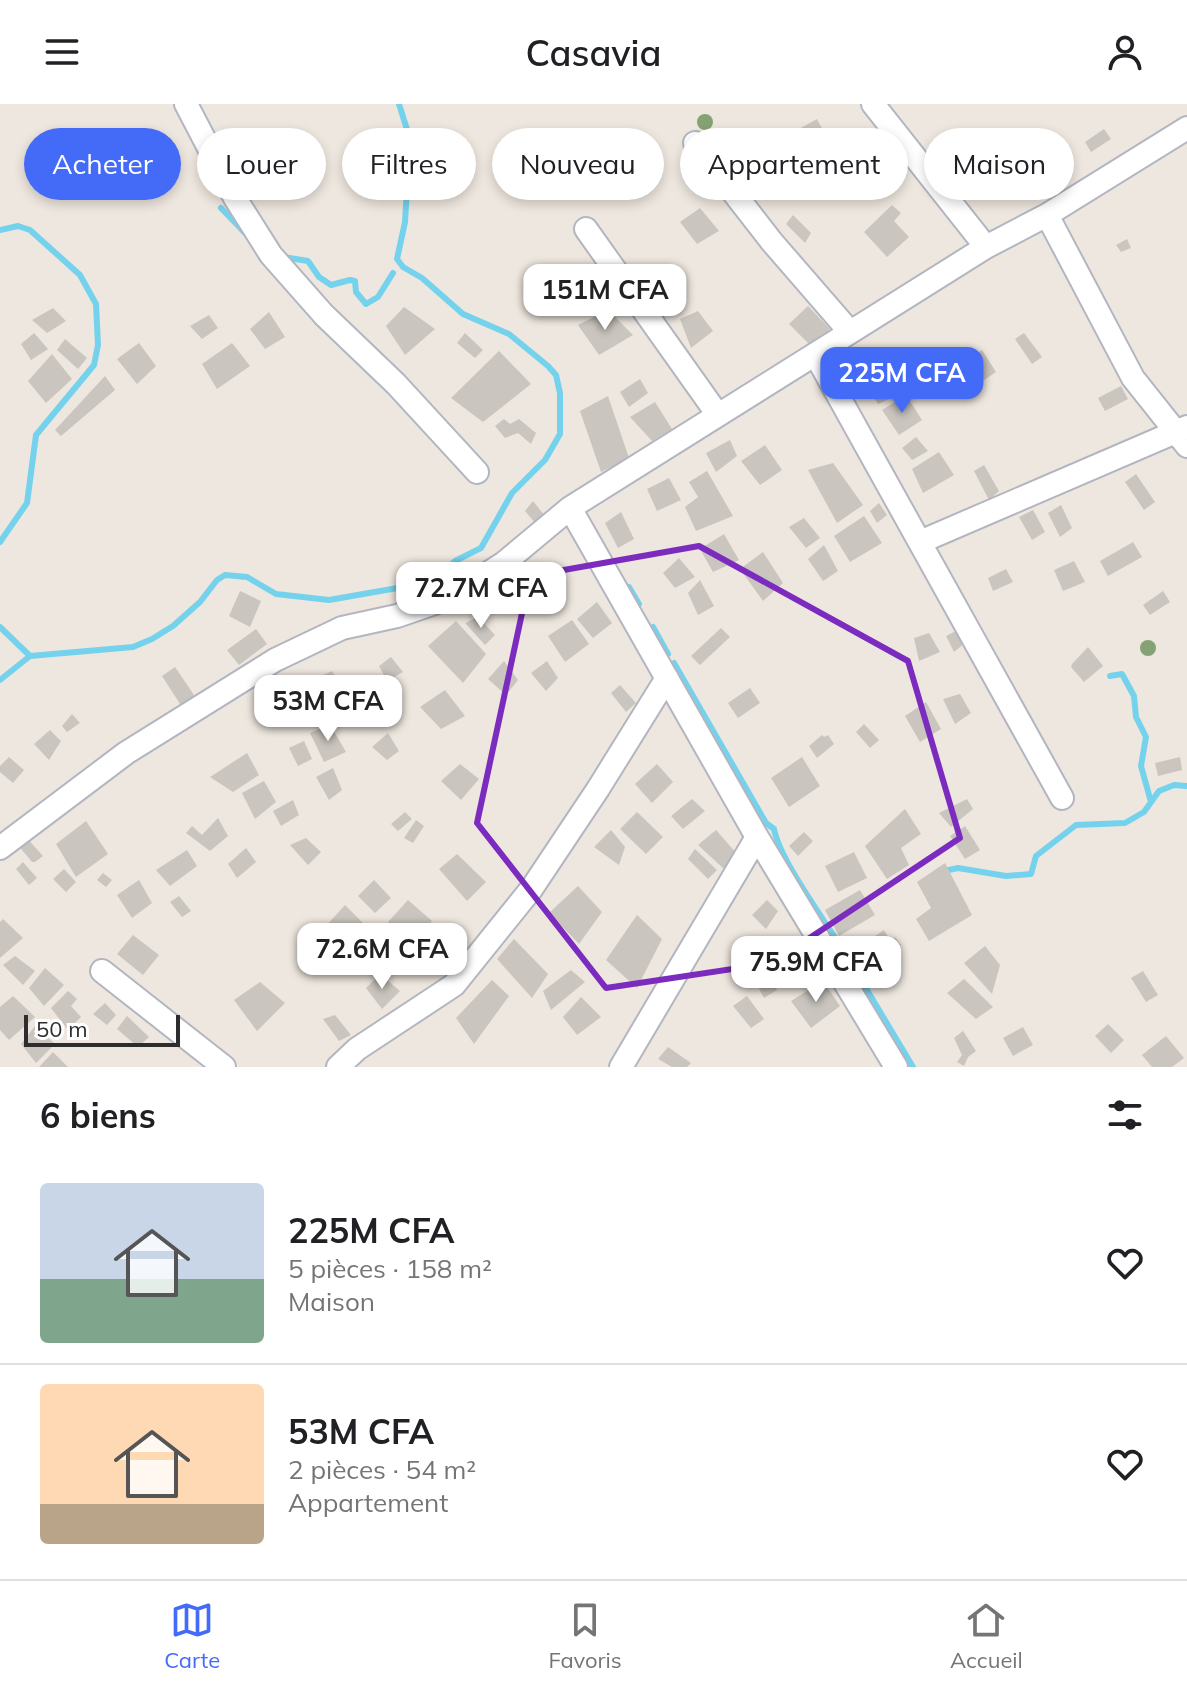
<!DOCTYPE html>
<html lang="fr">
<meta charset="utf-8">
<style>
body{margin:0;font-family:Mulish,sans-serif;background:#f6f6f6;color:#202124;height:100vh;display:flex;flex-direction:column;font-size:30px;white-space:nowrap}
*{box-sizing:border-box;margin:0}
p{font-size:26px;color:#757577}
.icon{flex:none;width:44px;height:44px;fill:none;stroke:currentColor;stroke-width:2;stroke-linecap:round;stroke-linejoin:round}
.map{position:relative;height:963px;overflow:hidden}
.details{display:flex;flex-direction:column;background:#fff;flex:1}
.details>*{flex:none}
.hud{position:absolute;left:24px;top:24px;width:1140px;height:72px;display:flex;gap:16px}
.scale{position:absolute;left:24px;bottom:20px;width:156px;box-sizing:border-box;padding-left:8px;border:4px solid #2d2d2d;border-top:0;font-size:22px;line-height:28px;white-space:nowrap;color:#2d2d2d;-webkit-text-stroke:6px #fff;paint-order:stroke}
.price{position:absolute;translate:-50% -68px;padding:0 18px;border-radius:16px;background:#fff;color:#222;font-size:26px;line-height:52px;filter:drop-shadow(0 2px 4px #0008)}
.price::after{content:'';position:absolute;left:50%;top:48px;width:24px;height:18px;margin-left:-12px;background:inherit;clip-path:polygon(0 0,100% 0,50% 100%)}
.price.active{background:#436bf8;color:#fff}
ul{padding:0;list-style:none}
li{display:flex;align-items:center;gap:24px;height:200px;padding:0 40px}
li+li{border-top:2px solid #e0e0e0}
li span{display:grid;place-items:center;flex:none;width:224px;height:160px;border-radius:8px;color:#555}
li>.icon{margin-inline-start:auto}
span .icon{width:96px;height:96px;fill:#fffc;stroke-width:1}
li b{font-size:34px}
h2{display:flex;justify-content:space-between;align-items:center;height:96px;padding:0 40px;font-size:34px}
.pill{padding:0 28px;border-radius:36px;background:#fff;box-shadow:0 4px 12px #0003;font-size:28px;line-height:72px}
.pill.active{background:#436bf8;color:#fff}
header{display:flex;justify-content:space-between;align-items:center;height:104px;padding:0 40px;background:#fff;font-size:36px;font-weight:600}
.tab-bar{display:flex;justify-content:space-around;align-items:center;height:112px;border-top:2px solid #e0e0e0;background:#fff;font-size:22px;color:#757577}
.tab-bar a{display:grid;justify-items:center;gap:4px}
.tab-bar .active{color:#436bf8}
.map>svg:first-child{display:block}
</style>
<header><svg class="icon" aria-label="menu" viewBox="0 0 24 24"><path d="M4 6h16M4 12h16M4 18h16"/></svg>Casavia<svg class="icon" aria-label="person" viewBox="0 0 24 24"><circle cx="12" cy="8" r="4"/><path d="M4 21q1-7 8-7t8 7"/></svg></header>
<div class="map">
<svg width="1187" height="963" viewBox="0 0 1187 963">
<rect width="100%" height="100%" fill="#eee7df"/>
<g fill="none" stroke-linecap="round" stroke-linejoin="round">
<!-- stream -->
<path stroke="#75d2ed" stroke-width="6" d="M221,104L245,129
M0,126L18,122L30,126L80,171L96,200L98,241L94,261L36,331L27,399L0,438
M283,153L308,157L319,173L331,181L350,176L355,177L356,188L366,200L378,193L393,169
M629,483L639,500
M0,523L30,552
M653,523L668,550
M674,559L766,719L774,725C780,756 823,814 841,843
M1110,572L1122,570L1134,592L1136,613L1146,633L1141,662L1151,698
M0,576L30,552L133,543L152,535L173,522L200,498L217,476L225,471L247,473L276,490L329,496L426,479L436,476L455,457L481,444L512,389L545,356L560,330V289L556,271L548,262L509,230L463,210L422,174L403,163L397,155L405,118L410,35L399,0
M944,767L958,764L1006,772L1031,770L1036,752L1076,721L1125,719L1144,708L1159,687L1174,681L1187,682
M843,846L913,963"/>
</g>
<!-- building -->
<path fill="#cac5be" d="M817,15L829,38L810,49L797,26Z
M1104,25L1111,35L1091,48L1085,38Z
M963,31L974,47L958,59L947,44Z
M1061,52L1067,61L1036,79L1030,69Z
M768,64L778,82L766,88L756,71Z
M892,101L901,109L894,117L909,133L887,153L864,128Z
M700,104L719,127L697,140L680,118Z
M793,111L811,129L805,139L786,120Z
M1127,135L1131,144L1121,148L1116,141Z
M808,202L830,225L811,242L789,220Z
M404,203L435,225L405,251L386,222Z
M53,204L66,217L47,229L32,216Z
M608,206L633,231L599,251L578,221Z
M698,207L713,227L691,244L680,215Z
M269,208L285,233L265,245L250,225Z
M209,211L218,224L202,235L190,222Z
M34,229L48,245L31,256L21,240Z
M465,229L483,246L475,254L457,239Z
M1024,229L1042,253L1032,260L1015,235Z
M65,235L87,254L78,265L57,246Z
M139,239L156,262L137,280L117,255Z
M232,239L250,262L217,285L202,260Z
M982,246L996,268L977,281L962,259Z
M499,247L531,280L483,318L451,294Z
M52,250L72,275L46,299L28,277Z
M896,252L918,282L878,300L861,273Z
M105,272L115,286L61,332L55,326Z
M640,275L648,289L629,303L620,288Z
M1121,282L1128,295L1105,307L1098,294Z
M906,291L922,316L899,331L882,306Z
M608,292L629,354L601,368L580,307Z
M655,298L672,325L652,337L630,313Z
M504,315L510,320L519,315L536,329L531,340L518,329L505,334L495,322Z
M916,333L928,347L912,356L902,344Z
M730,336L737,352L716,368L706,349Z
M765,341L782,366L760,381L741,357Z
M939,348L954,371L923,389L912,365Z
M833,359L863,401L837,419L808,366Z
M984,361L999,387L989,396L974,367Z
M707,367L733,412L696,427L685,403L698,393L689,378Z
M1136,370L1155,398L1144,406L1125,378Z
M669,374L681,396L657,407L647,385Z
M533,397L545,412L536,420L525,407Z
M879,399L887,411L877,419L870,407Z
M1061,401L1072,424L1060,433L1048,409Z
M1033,406L1045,428L1032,436L1019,413Z
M621,408L634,435L618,444L605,419Z
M864,412L882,439L850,458L834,432Z
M804,414L820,434L806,444L789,423Z
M724,430L739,456L713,468L700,445Z
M1133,438L1142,453L1108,472L1100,457Z
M824,441L838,467L823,477L808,455Z
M763,448L783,479L763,497L740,465Z
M679,454L695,473L675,484L663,469Z
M1074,457L1085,478L1063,487L1054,466Z
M1006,465L1013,478L993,487L988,474Z
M700,476L714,502L698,511L688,489Z
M553,478L566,499L542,509L533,490Z
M240,487L261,497L250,523L229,512Z
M1163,487L1170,498L1150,511L1143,501Z
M597,498L612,519L593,534L577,515Z
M478,513L495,531L485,541L465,519Z
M572,516L589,540L565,558L548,532Z
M456,517L486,550L463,579L428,542Z
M721,524L730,533L700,561L691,552Z
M256,525L267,540L239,561L227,546Z
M958,526L966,538L954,548L946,532Z
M929,529L940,548L919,557L914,534Z
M1088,543L1103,562L1084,578L1071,563L1072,560Z
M391,553L403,568L387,577L379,562Z
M504,557L518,576L506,591L488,575Z
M547,557L558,574L546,587L531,569Z
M175,563L194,591L182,603L162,572Z
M332,567L347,592L320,605L310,577Z
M620,581L636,599L626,608L611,589Z
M750,584L760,599L738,614L728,599Z
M445,586L465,612L441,625L420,603Z
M960,590L971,609L955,620L943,595Z
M926,598L941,625L920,638L905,612Z
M72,610L80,619L67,628L62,622Z
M864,620L879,636L870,644L856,628Z
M330,621L346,648L324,658L310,629Z
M50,626L61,637L49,656L34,640Z
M388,629L399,647L387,656L372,643Z
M822,631L824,633L828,631L834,640L817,654L809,642Z
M304,637L312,655L298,662L289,644Z
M247,649L259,671L233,688L210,673Z
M9,653L24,666L13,679L0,668V662Z
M802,653L820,682L789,703L771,674Z
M1180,653L1182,666L1158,672L1155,659Z
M460,660L479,675L461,696L441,677Z
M657,660L673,678L652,699L635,680Z
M333,664L342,686L329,696L316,673Z
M264,677L276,698L255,715L242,689Z
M692,695L705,707L683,725L671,712Z
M967,695L973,705L951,723L939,709Z
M293,696L299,711L281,722L273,707Z
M905,705L921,730L901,744L909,761L887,775L865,742Z
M405,708L412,715L398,727L391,720Z
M637,708L663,733L646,750L620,725Z
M218,714L228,732L210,747L186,729L192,722L202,731Z
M416,716L424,722L413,739L404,734Z
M86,717L108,750L76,773L56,740Z
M965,722L980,746L965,755L950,732Z
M611,726L625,743L619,761L594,743Z
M716,726L737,750L725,766L698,741Z
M804,728L813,737L798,752L789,742Z
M26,733L43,752L35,758H32L17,740Z
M306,734L321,748L308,761L290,741Z
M246,744L256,758L237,774L228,760Z
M695,745L717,766L708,775L688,755Z
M187,746L197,762L170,782L156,766Z
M854,748L867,774L838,788L825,762Z
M457,750L486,778L467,797L439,765Z
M23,758L37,774L29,781L16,765Z
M945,759L972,811L929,837L916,815L931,804L917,778Z
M64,765L76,778L66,788L53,775Z
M103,769L112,776L106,783L97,776Z
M139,776L152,799L132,814L117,791Z
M374,776L391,794L375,809L358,792Z
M578,782L602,808L579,840L549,809Z
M860,786L875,811L839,832L825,806Z
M179,792L191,807L182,813L170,798Z
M408,796L432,817L412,838L388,818Z
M767,796L778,807L766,825L752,811Z
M345,801L365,821L335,851L316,833Z
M637,811L662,835L637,884L606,856Z
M3,815L23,834L0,854V818Z
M884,826L891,837L895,833L901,841L895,844L899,850L864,873L850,849Z
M133,831L159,851L143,871L117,850Z
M514,835L548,870L532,894L497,855Z
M985,842L1000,861L992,890L964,859Z
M15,852L35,867L23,881L3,861Z
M45,864L64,881L44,902L29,884Z
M571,866L585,878L551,906L543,887Z
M1143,867L1158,891L1146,898L1131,874Z
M380,870L400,887L382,905L366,884Z
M771,873L777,886L764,894L756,879Z
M964,875L993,903L976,915L947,889Z
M492,876L509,892L474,940L456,914Z
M823,877L840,902L811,924L791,897Z
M260,878L285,899L257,927L234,896Z
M68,887L77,895L71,902L81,913L68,926L51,904Z
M13,892L35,913L9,936L0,926V903Z
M747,892L764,915L751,924L733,902Z
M581,893L601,913L577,931L563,913Z
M105,899L116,911L107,921L93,910Z
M335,911L351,931L339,937L323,915Z
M127,912L149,933L138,943L117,925Z
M1108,920L1124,936L1111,949L1095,932Z
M35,922L55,940L36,959L21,940Z
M1023,923L1033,941L1013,952L1003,934Z
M963,927L976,947L968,953L964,962L957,958L962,951L954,934Z
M1166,932L1184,954L1172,963H1152L1142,951Z
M668,943L691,959L687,963H672L658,955Z
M53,948L68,963H39Z"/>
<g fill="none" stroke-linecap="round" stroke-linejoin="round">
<defs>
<path id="street" d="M186,0L235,94L271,151L324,211L396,280L477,368
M873,0L986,143
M695,39L772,138L850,228
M1047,111L1133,274L1187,342
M586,125L718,311
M815,250L1062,694
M570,404L757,733L896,963
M920,438L1187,323
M0,744L126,649L275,556L342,524L397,512L449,494L504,459L570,404L986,143L1047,111L1187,24
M102,867L224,963
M338,963L357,945L454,881L532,784L598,685L667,574
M621,963L757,733"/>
</defs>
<!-- street casing -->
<use href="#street" stroke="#b3b6c0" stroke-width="26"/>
<!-- street -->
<use href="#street" stroke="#fff" stroke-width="22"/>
</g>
<!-- trees -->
<g fill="#85a274">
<circle cx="705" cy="18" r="8"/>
<circle cx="1148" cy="544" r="8"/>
</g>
<!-- marked area -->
<path fill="none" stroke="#7b2cbf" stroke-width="6" stroke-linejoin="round" d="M699,442L908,557L960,734L772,859L606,884L477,719L530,472Z"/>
</svg>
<div class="scale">50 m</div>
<b class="price" style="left:605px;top:228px">151M CFA</b>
<b class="price active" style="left:902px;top:311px">225M CFA</b>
<b class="price" style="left:481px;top:526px">72.7M CFA</b>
<b class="price" style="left:328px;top:639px">53M CFA</b>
<b class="price" style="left:382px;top:887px">72.6M CFA</b>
<b class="price" style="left:816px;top:900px">75.9M CFA</b>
<div class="hud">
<a class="pill active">Acheter</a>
<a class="pill">Louer</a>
<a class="pill">Filtres</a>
<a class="pill">Nouveau</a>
<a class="pill">Appartement</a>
<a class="pill">Maison</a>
</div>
</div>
<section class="details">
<h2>6 biens<svg class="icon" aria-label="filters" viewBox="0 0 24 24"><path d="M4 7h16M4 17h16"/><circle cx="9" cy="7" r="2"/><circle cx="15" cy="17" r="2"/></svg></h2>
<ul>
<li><span style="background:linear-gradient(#c9d6e8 60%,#7fa58c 0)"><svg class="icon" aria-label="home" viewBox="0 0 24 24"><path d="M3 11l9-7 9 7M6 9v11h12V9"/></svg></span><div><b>225M CFA</b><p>5 pièces · 158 m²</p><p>Maison</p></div><svg class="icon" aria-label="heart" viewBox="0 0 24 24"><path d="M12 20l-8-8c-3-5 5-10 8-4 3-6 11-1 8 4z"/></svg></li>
<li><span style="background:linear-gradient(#ffd9b3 75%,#b9a48a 0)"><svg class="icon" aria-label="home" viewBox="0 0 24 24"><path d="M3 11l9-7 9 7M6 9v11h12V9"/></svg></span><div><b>53M CFA</b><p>2 pièces · 54 m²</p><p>Appartement</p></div><svg class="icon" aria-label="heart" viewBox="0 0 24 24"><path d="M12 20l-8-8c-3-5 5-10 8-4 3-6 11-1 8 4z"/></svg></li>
</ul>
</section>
<nav class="tab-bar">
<a class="active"><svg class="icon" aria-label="map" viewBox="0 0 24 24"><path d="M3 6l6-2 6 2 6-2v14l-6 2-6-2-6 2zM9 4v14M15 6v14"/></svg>Carte</a>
<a><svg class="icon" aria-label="saved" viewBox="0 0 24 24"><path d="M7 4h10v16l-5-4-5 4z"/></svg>Favoris</a>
<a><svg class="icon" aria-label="home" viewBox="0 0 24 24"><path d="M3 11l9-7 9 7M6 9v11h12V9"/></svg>Accueil</a>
</nav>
